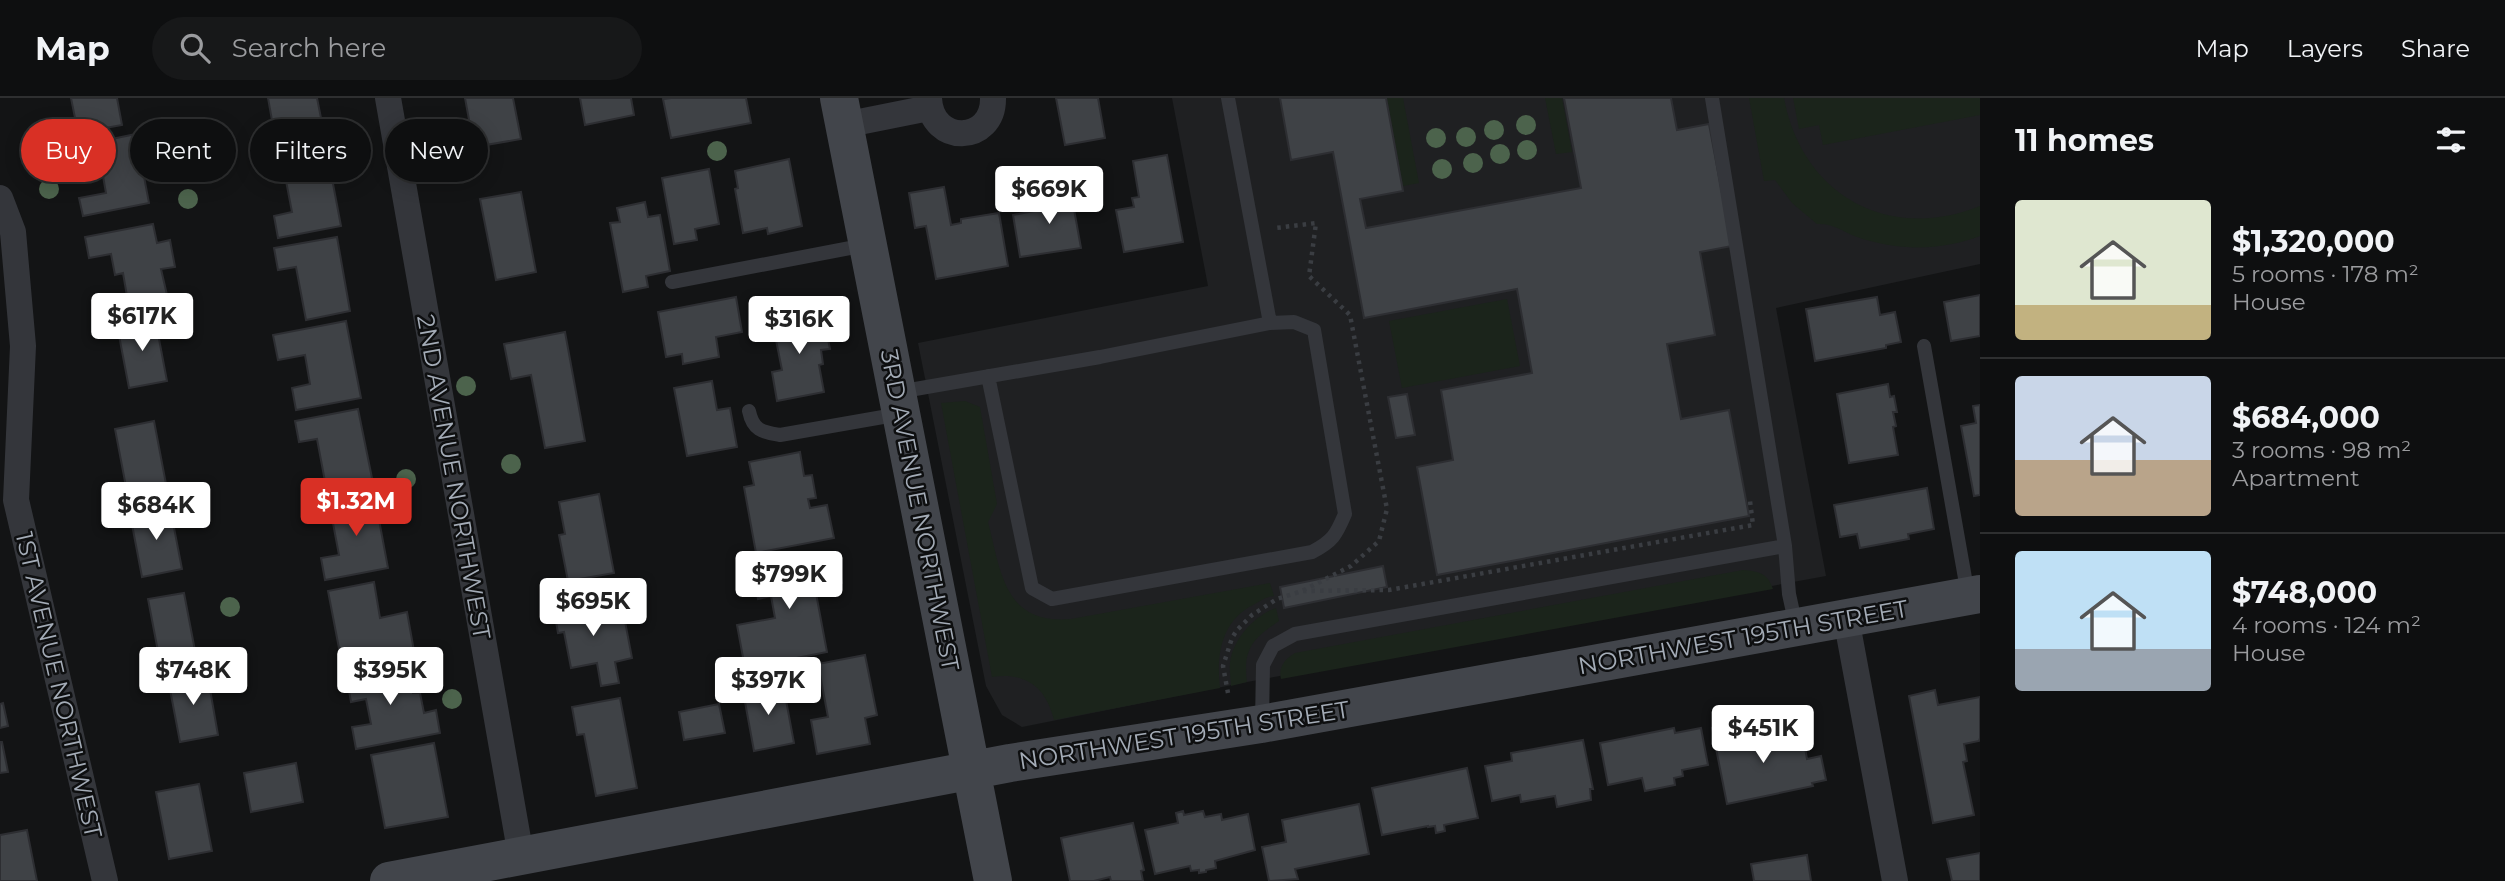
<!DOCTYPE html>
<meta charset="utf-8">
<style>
body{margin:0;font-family:Montserrat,sans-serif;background:#171819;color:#f1f3f6;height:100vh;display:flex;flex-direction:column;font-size:26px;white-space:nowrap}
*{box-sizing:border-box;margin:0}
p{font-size:23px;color:#9b9c9f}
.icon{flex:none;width:38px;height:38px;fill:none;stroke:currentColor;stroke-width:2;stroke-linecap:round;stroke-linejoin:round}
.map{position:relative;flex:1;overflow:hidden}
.sheet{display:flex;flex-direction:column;background:#0e0f10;width:525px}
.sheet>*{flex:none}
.hud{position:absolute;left:21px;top:21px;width:665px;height:63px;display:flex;gap:14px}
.price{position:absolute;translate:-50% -60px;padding:0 16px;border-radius:7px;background:#fff;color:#222;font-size:23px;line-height:46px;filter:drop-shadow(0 2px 4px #0008)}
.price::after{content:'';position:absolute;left:50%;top:42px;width:21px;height:16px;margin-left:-10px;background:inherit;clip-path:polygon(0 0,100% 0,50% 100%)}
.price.selected{background:#d93025;color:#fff}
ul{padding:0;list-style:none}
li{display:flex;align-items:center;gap:21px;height:175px;padding:0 35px}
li+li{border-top:2px solid #2e2f30}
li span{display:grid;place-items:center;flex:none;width:196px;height:140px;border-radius:7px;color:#555}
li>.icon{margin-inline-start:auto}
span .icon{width:84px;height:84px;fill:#fffc;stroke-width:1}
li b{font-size:30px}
h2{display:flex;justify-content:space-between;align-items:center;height:84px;padding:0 35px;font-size:30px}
.tag{padding:0 24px;border-radius:32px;background:#0e0f10;box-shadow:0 4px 18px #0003,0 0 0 2px #2e2f30;font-size:24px;line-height:63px}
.tag.selected{background:#d93025;color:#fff}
header{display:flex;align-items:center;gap:42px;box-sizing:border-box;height:98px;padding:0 35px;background:#0e0f10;border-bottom:2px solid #2e2f30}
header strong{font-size:33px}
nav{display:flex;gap:38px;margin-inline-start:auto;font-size:24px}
.search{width:490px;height:63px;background:#171819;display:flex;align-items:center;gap:18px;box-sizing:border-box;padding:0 24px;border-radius:38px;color:#9b9c9f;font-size:26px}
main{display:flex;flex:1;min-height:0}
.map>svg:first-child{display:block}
</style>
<header>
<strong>Map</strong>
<div class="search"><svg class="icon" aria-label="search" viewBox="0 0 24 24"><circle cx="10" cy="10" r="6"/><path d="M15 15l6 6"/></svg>Search here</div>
<nav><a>Map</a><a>Layers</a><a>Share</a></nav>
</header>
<main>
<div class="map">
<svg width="1980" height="783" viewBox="0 0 1980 783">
<rect width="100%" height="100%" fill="#131415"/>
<!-- built -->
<path fill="#1f2022" d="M1172,0H1980V166L1776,210L1826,478L1247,584L1022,629L1002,617L986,588L918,245L1208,188Z"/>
<!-- green -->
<path fill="#1b241b" d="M1387,0H1403L1419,85L1403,88Z
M1545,0H1562L1572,54L1556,56Z
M1749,0H1784C1802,97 1888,145 1980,108V138C1940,153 1898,153 1857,139C1842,133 1833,125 1817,126L1792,105L1775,82L1764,83Z
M1793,0H1980V17L1823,47L1819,27L1799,31Z
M1507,201L1520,268L1402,290L1389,223Z
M965,303L980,309L997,406L988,424C1001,474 1004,527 1071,521L1270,485L1274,498C1265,499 1261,503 1253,507C1221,523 1216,558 1220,590L1054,622C1046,589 1026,574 992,579L941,305Z
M1743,472C1758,473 1768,475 1773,491L1281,581C1278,569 1285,561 1295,555Z
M1276,510L1279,523C1252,541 1243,551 1247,584L1231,588C1231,580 1229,572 1230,565C1233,541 1254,518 1276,510Z"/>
<!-- building -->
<path fill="#3f4246" stroke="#2d2e32" stroke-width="2" d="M71,0H117L122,27L78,35Z
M268,0H317L325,40L261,52L258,31L273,28Z
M465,0H513L521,41L474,49Z
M580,0H631L634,17L585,27Z
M671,0H746L751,25L671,40L663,1Z
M1056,0H1098L1105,40L1065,47Z
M1280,0H1386L1403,93L1360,101L1366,130L1581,90L1564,0H1671L1677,32L1709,26L1732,148L1700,154L1715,237L1667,246L1681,321L1729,312L1749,418L1437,477L1417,369L1453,362L1441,292L1532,275L1517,191L1364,220L1333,54L1291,62Z
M136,36L149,105L83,118L79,100L106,95L97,44Z
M327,54L341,128L278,140L274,118L292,114L282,62Z
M1167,57L1183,144L1124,154L1116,112L1134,109L1132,100L1139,99L1133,63Z
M789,61L802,128L768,136L767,130L743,135L735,91L738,90L735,73Z
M709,71L719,126L695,131L697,142L674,146L662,80Z
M944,89L951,127L961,125V121L999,115L1008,168L936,181L926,128L915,130L909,95Z
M1070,89L1081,150L1020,159L1013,117L1045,111L1042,95Z
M521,94L536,174L496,182L480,101Z
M645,104L648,119L660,117L670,173L646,178L648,189L623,194L610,125L620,124L617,110Z
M153,126L157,145L170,142L175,169L161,171L167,197L128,204L123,175L115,177L111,156L89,160L85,139Z
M337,139L350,213L306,222L296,169L278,172L274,150Z
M1980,197V238L1951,243L1944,204Z
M736,199L742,234L716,239L719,259L683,266L682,256L666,259L658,214Z
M1877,199L1880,217L1895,214L1901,244L1886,247V250L1815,263L1806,211Z
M814,214L816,229L825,227L830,251L821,252L823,266L819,267L824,294L777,303L772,274L782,272L772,222Z
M155,220L167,283L129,290L117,227Z
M346,223L361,300L296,312L292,290L310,286L305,257L278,262L273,237Z
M565,234L585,343L545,350L531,277L511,281L504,246Z
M712,283L717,312L730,310L737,349L687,358L674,290Z
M1888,286L1890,299L1894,298L1897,314H1893L1896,328L1893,329L1898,357L1849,365L1837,296Z
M1407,296L1415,337L1396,340L1388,299Z
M1980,307V397L1974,398L1961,328L1976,325L1973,308Z
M358,311L373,385L327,394L317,341L299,344L295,323Z
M154,323L166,386L127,394L115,331Z
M800,354L804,378L812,377L816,400L808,401L810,410L827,407L834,440L756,455L744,389L754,387L749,364Z
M1927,390L1934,431L1908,436L1909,441L1860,450L1857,436L1840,439L1834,407Z
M374,395L388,470L325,482L321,460L339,457L329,404Z
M599,396L614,475L568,483L559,437L565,436L559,404Z
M170,409L182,471L142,479L130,416Z
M837,455L842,485L815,490L827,554L745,570L737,527L775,520L771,498L758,501L752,470Z
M1383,468L1387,489L1284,510L1280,489Z
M374,484L380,520L407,514L414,553L342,566L328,493Z
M184,495L196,558L160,564L148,501Z
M591,499L596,522L624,518L632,560L615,564L619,585L601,588L597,565L571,570L564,534L558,535L553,506Z
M865,557L877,617L865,620L870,646L817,656L811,622L828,619L818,566Z
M407,564L413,595H420L424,615L436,612L440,635L356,651L352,629L371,626L366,601L351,604L346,576Z
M207,574L218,637L180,644L168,581Z
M783,586L794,645L754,653L743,593Z
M1935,592L1938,607L1980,599V640L1979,643L1964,646L1967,663L1963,664L1974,717L1933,725L1909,598Z
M620,600L637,690L596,698L584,636L577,637L572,609Z
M3,605L8,628L0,630V606Z
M719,606L725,635L684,642L679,614Z
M1747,623L1752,648L1803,638L1807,661L1821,658L1826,682L1812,685L1813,688L1727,706L1712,630Z
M1674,630L1675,635L1701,630L1708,667L1682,672L1683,678L1674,680L1675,687L1645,693L1642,680L1608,687L1600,645Z
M1583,642L1593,691H1590L1591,702L1557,709L1555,698L1521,704L1520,697L1492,703L1485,668L1512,663L1511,655Z
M0,644H2L8,674L0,675Z
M434,645L448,719L385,730L371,657Z
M296,665L303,704L251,714L244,675Z
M1467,670L1478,720L1444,727L1445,733L1436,735L1435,728L1428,729V728L1382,737L1372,690Z
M199,686L212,753L169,761L156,694Z
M1359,706L1369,756L1295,771L1298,781L1269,783L1262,749L1286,744L1282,722Z
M1183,713L1184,717L1203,713L1205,719L1221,716L1222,722L1248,716L1255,752L1215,763L1216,770L1206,772V774L1199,775V772L1191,773L1190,768L1155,776L1145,732L1178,725L1176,715Z
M1133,725L1144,772L1141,773L1143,783H1111L1110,779L1094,783H1070L1061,740Z
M27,732L37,783H0V737Z
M1980,755V783H1952L1947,761Z
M1807,757L1811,783H1754L1751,766Z"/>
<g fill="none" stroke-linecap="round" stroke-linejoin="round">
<!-- path -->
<path stroke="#3a3d42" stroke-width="4.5" stroke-dasharray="3.5 5" stroke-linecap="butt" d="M1303,493L1389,492L1753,427L1750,403
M1228,595L1223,568L1232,540L1237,532L1252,517L1277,501L1302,493L1351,468L1379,443L1387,411L1350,217L1309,178L1316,125L1276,130"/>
<!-- lane -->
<path stroke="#34363b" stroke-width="14" d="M1712,0L1785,448L1789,496L1796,528
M672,184L866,147
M1924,248L1968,497
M988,278L1032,490L1052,501L1312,454C1333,443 1336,437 1345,416L1314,232L1294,224L1270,225
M898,294L1100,259L1270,225L1228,0
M749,313C753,333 763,334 780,337L900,316
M1262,624L1263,567L1273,548L1295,536L1785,448"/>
<!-- street -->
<path stroke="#34363b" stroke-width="26" d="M388,0L521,758
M929,0C931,48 994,46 993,0
M844,27L929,10
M0,100L13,134L23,248L16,402L105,783
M1846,520L1895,783"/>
<!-- secondary -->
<path stroke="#42454b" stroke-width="38" d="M839,0L993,783
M389,783L1010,665L1261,626L1980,496"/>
</g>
<!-- trees -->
<g fill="#4c634c">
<circle cx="1526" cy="27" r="10"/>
<circle cx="1494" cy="32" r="10"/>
<circle cx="350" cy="35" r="10"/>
<circle cx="1466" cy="39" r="10"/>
<circle cx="1436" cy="40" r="10"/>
<circle cx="1527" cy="52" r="10"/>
<circle cx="717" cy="53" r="10"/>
<circle cx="1500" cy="56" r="10"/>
<circle cx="1473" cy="65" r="10"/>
<circle cx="454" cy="68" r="10"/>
<circle cx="1442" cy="71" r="10"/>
<circle cx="49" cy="91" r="10"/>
<circle cx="188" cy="101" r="10"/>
<circle cx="466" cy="288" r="10"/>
<circle cx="511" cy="366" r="10"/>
<circle cx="406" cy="381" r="10"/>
<circle cx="230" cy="509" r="10"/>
<circle cx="793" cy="579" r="10"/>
<circle cx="452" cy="601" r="10"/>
</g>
<g text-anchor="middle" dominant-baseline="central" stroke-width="5" stroke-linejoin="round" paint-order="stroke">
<!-- street labels -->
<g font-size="24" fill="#a4acb7" stroke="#0e0f10">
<text transform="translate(454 379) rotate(80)">2ND AVENUE NORTHWEST</text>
<text transform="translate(920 412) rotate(79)">3RD AVENUE NORTHWEST</text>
<text transform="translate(1743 539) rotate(-10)">NORTHWEST 195TH STREET</text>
<text transform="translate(59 587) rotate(77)">1ST AVENUE NORTHWEST</text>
<text transform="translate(1184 637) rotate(-9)">NORTHWEST 195TH STREET</text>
</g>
</g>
</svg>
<b class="price" style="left:1049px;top:128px">$669K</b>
<b class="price" style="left:142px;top:255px">$617K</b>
<b class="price" style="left:799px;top:258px">$316K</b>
<b class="price selected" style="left:356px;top:440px">$1.32M</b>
<b class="price" style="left:156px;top:444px">$684K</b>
<b class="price" style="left:789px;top:513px">$799K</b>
<b class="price" style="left:593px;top:540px">$695K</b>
<b class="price" style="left:193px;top:609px">$748K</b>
<b class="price" style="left:390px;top:609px">$395K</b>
<b class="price" style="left:768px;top:619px">$397K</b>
<b class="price" style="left:1763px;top:667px">$451K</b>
<div class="hud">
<a class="tag selected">Buy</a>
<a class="tag">Rent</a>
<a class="tag">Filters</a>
<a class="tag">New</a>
</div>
</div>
<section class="sheet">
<h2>11 homes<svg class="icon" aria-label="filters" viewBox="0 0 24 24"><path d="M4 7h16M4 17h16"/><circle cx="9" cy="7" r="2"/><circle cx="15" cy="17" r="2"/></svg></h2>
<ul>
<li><span style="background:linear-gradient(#dfe7d0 75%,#c2b280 0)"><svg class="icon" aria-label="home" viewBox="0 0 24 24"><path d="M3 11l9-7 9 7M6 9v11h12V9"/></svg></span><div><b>$1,320,000</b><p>5 rooms · 178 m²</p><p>House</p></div></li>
<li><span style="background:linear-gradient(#c9d6e8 60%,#b9a48a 0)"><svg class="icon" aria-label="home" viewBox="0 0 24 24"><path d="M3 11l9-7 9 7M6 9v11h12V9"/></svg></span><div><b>$684,000</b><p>3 rooms · 98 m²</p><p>Apartment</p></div></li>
<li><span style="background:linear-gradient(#bfe0f5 70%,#9aa5b1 0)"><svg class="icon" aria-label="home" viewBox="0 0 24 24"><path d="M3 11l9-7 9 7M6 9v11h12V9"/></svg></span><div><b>$748,000</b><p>4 rooms · 124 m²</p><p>House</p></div></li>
</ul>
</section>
</main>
